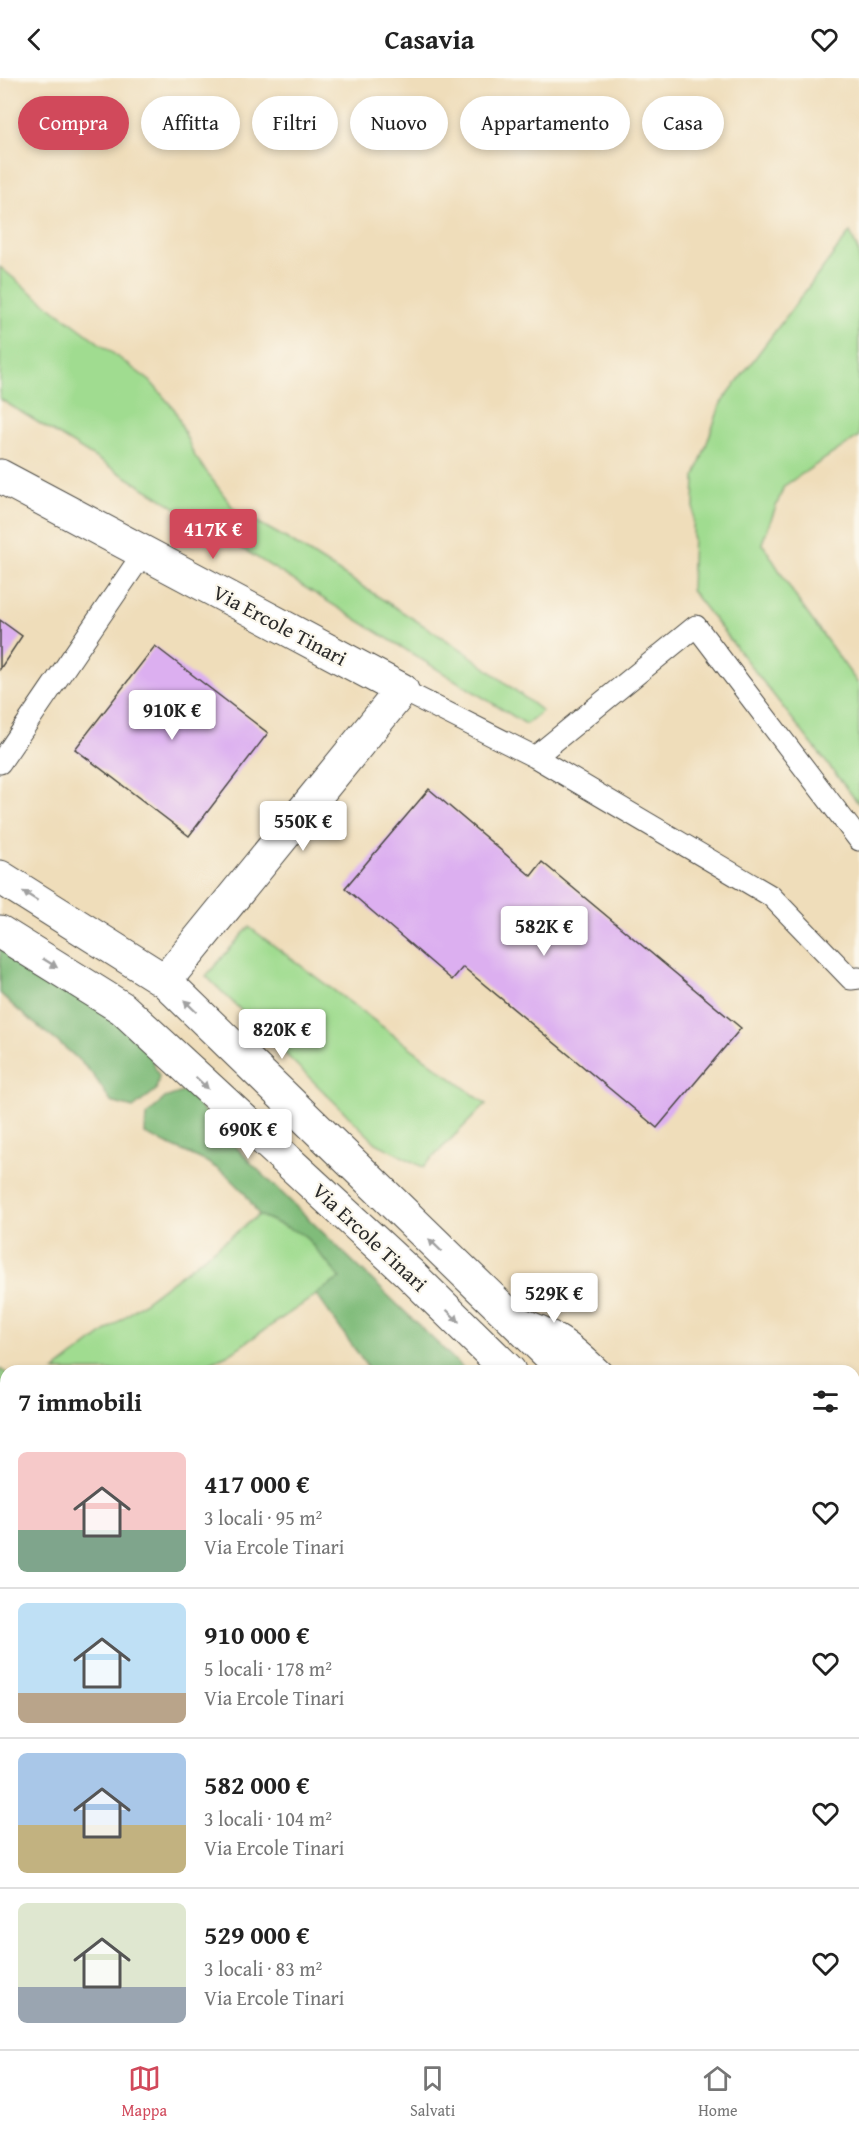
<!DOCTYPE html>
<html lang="it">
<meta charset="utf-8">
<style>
body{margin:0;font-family:"Gentium Book Plus",serif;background:#f2f2f2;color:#222;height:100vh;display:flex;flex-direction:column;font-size:22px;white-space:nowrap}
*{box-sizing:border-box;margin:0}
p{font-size:20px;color:#767676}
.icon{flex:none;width:33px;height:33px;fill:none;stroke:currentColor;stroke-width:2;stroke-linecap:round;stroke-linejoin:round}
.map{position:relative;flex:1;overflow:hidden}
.side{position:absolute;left:0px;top:1287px;width:860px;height:684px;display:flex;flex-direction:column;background:#fff;border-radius:18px 18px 0 0;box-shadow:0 3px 9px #0003}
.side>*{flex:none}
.banner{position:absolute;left:18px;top:18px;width:824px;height:54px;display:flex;gap:12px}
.price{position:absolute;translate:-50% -51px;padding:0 14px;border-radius:6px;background:#fff;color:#222;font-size:20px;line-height:39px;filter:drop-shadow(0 2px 3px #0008)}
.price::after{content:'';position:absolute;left:50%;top:36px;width:18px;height:14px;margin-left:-9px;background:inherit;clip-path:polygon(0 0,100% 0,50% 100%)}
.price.on{background:#d1495b;color:#fff}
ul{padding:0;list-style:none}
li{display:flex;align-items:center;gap:18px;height:150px;padding:0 18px}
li+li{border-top:2px solid #e0e0e0}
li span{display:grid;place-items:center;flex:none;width:168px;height:120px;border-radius:9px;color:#555}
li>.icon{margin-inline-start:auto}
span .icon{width:72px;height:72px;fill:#fffc;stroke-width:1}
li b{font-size:26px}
h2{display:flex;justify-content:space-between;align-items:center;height:72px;padding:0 18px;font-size:26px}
.tag{padding:0 21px;border-radius:27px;background:#fff;box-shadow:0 3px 9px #0003;font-size:21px;line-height:54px}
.tag.on{background:#d1495b;color:#fff}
header{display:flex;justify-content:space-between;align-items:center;height:78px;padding:0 18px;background:#fff;font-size:27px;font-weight:600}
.menu{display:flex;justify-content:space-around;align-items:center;height:84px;border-top:2px solid #e0e0e0;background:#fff;font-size:16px;color:#767676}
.menu a{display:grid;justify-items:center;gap:3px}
.menu .on{color:#d1495b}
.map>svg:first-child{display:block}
</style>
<header><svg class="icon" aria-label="back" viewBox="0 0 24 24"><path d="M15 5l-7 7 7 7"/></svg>Casavia<svg class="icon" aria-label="heart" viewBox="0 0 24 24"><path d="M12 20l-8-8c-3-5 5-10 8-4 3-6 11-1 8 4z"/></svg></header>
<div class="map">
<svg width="859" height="1971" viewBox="0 0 859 1971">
<rect width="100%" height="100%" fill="#fbf7ec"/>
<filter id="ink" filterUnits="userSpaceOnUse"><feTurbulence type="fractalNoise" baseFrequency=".0167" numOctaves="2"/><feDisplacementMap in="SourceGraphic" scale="12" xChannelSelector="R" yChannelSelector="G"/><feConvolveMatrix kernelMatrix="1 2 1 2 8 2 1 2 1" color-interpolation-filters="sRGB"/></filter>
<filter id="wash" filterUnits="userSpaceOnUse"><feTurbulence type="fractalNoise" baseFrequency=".008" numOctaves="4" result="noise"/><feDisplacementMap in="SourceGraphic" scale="24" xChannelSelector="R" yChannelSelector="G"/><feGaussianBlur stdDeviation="1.35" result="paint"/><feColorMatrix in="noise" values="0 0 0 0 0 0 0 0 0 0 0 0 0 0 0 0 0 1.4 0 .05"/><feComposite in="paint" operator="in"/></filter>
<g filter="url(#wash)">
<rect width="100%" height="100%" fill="#efddba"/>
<!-- built -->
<path fill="#f2cfe1" d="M6,1438V1965H618L606,1971H0V1445Z
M854,1677L859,1683V1813L854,1822Z"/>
<!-- green -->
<path fill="#a0dc90" stroke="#66845e" stroke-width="1.5" d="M850,154L859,175V358L784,408L762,465L799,524L859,607V726L691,512L695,399L721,325Z
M0,189L28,212L150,303L175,332L194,377L234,431L289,462L464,573L542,633L526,646L0,321Z
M249,849L486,1026L423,1089L376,1065L206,898Z
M259,1137L304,1157L341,1200L229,1276L192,1293H54Z
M0,1291L6,1295V1438L0,1445Z
M432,1965H610L612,1968L606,1971H428Z"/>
<!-- forest -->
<path fill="#80bc7a" stroke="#567452" stroke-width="1.5" d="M0,864L113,941L148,974L159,998L156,1012L133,1030L111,1024C105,1015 99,1004 92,996C66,965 28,945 0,915Z
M185,1013L251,1085L466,1293H370L316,1216L340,1200L304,1157L259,1137L244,1114L227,1097L207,1084L145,1056L146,1038L165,1020Z
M854,1453L859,1455V1540L854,1535Z
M854,1937L859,1940V1964L847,1971H771L782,1965H854Z"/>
<g id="blocks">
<!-- building -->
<path fill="#dcaff0" d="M0,542L22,558L0,591Z
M155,568L268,655L189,758L75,671Z
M429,711L531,798L542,784L741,950L657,1050L463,889L452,902L345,810Z
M6,1639V1965H343L334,1971H0V1643Z"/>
</g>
</g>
<g filter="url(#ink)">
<use href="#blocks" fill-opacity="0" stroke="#484640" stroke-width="1.5"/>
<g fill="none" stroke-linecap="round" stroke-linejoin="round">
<defs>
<path id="service" d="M402,612L535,679L771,818L851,901L859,900
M535,679L696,548L859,762
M0,685L144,474
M517,1239C556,1252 572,1265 601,1293
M854,1670L859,1665
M651,1965L655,1971"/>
<path id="minor" d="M0,398L402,612L165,903"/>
<path id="tertiary" d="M0,799L165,903L566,1293
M0,854L122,930L409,1195L509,1293
M854,1568L859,1574
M854,1613L859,1618"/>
<path id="primary" d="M854,1892L859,1887
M707,1971L718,1965"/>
</defs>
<!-- service casing -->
<use href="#service" stroke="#484640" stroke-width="23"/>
<!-- minor casing -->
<use href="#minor" stroke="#484640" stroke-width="35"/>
<!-- tertiary casing -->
<use href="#tertiary" stroke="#484640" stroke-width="35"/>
<!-- primary casing -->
<use href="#primary" stroke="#484640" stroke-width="35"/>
<!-- service -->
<use href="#service" stroke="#fff" stroke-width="21"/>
<!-- minor -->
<use href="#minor" stroke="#fff" stroke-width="33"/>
<!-- tertiary -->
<use href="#tertiary" stroke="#fff" stroke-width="33"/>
<!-- primary -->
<use href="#primary" stroke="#fff" stroke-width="33"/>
</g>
<!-- one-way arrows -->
<defs><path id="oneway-solid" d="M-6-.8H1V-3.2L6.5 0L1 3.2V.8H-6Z" transform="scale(1.5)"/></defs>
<g fill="#a0a0a0">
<use href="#oneway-solid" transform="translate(30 818) rotate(-148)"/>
<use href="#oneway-solid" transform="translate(50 885) rotate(32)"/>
<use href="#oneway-solid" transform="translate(190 928) rotate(-136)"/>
<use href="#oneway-solid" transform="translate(202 1005) rotate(43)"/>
<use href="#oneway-solid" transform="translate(435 1167) rotate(-136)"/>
<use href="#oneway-solid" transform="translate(453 1238) rotate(44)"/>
</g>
</g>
<g text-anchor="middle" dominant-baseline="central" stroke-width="4.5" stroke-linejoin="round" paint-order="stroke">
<!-- street labels -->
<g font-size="21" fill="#2b2b2b" stroke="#fbf7ec">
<text transform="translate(280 547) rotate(28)">Via Ercole Tinari</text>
<text transform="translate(370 1159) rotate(43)">Via Ercole Tinari</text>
</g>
</g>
</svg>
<b class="price on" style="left:213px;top:482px">417K €</b>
<b class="price" style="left:172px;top:663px">910K €</b>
<b class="price" style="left:303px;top:774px">550K €</b>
<b class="price" style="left:544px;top:879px">582K €</b>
<b class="price" style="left:282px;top:982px">820K €</b>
<b class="price" style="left:248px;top:1082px">690K €</b>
<b class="price" style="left:554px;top:1246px">529K €</b>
<div class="banner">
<a class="tag on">Compra</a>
<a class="tag">Affitta</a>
<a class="tag">Filtri</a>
<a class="tag">Nuovo</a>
<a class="tag">Appartamento</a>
<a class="tag">Casa</a>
</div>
<section class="side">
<h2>7 immobili<svg class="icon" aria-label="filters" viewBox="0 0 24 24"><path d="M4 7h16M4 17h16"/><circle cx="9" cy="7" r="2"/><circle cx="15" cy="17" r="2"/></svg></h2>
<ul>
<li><span style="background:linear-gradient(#f6c9c9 65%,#7fa58c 0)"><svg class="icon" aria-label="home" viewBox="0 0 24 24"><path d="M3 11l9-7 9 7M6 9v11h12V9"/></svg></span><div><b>417 000 €</b><p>3 locali · 95 m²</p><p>Via Ercole Tinari</p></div><svg class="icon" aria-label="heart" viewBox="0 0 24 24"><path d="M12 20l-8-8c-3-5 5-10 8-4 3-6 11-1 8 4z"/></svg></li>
<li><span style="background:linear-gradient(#bfe0f5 75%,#b9a48a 0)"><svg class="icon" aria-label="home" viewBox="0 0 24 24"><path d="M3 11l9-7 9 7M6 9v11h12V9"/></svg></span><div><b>910 000 €</b><p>5 locali · 178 m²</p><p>Via Ercole Tinari</p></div><svg class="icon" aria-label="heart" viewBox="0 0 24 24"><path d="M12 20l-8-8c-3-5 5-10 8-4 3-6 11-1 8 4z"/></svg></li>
<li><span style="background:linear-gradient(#a9c7e8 60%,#c2b280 0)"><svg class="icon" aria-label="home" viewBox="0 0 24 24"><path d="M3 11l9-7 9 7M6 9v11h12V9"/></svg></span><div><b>582 000 €</b><p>3 locali · 104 m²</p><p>Via Ercole Tinari</p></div><svg class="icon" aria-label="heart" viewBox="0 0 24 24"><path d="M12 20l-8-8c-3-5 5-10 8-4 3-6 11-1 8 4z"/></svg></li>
<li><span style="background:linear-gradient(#dfe7d0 70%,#9aa5b1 0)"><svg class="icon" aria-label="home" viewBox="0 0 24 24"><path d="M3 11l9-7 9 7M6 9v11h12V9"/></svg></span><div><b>529 000 €</b><p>3 locali · 83 m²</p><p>Via Ercole Tinari</p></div><svg class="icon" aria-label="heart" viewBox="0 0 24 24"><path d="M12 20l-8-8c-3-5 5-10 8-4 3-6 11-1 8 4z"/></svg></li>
</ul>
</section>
</div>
<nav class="menu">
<a class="on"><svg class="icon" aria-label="map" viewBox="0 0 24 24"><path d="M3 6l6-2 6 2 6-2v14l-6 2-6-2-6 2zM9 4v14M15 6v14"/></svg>Mappa</a>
<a><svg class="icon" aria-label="saved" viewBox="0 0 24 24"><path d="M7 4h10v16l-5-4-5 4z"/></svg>Salvati</a>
<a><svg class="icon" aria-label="home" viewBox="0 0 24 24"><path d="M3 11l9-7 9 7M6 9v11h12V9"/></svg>Home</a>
</nav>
